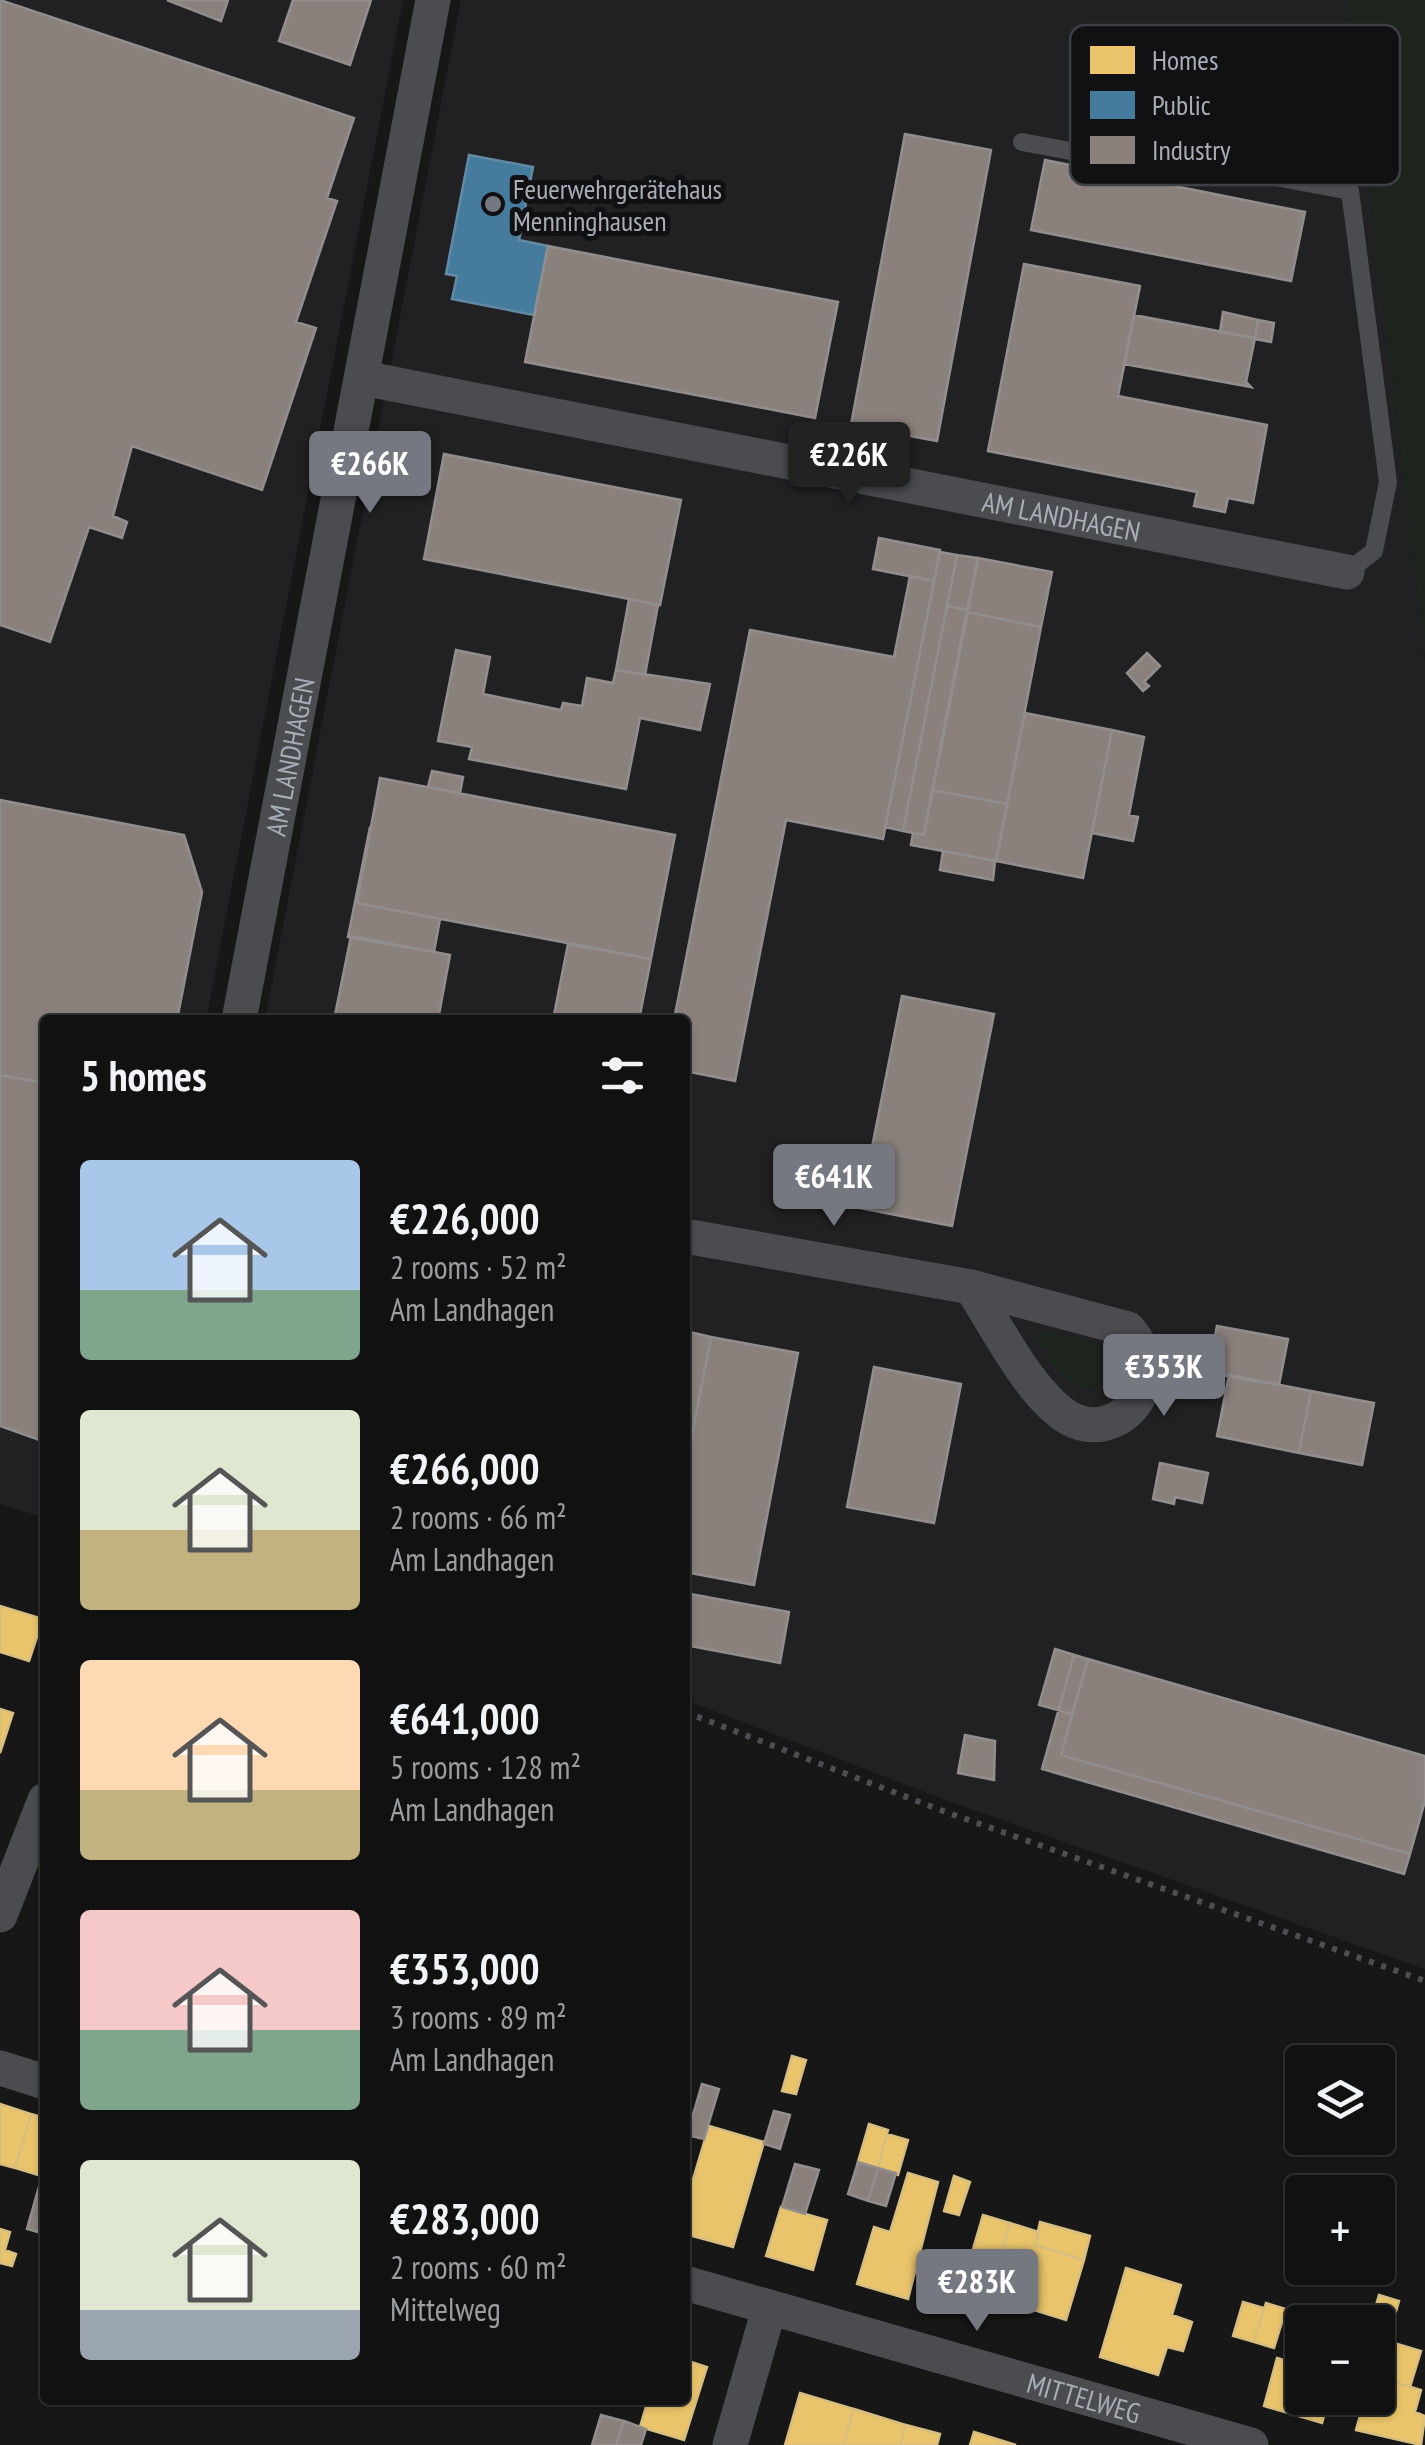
<!DOCTYPE html>
<meta charset="utf-8">
<style>
body{margin:0;font-family:"PT Sans Narrow",sans-serif;background:#1e1f1f;color:#f1f3f6;height:100vh;display:flex;flex-direction:column;font-size:38px;white-space:nowrap}
*{box-sizing:border-box;margin:0}
p{font-size:32px;color:#9c9d9f}
.icon{flex:none;width:55px;height:55px;fill:none;stroke:currentColor;stroke-width:2;stroke-linecap:round;stroke-linejoin:round}
.map{position:relative;flex:1;overflow:hidden}
.details{position:absolute;left:40px;top:1015px;width:650px;height:1390px;display:flex;flex-direction:column;background:#111;border-radius:10px;box-shadow:0 2px 8px #0004,0 0 0 2px #303131}
.details>*{flex:none}
.tools{position:absolute;left:1285px;top:2045px;display:grid;gap:20px}
.tools a{display:grid;place-items:center;width:110px;height:110px;border-radius:10px;background:#111;box-shadow:0 2px 8px #0004,0 0 0 2px #303131;font-size:50px}
.price{position:absolute;translate:-50% -85px;padding:0 22px;border-radius:10px;background:#757880;color:#fff;font-size:32px;line-height:65px;filter:drop-shadow(0 2px 5px #0008)}
.price::after{content:'';position:absolute;left:50%;top:60px;width:30px;height:22px;margin-left:-15px;background:inherit;clip-path:polygon(0 0,100% 0,50% 100%)}
.price.selected{background:#222;color:#fff}
ul{padding:0;list-style:none}
li{display:flex;align-items:center;gap:30px;height:250px;padding:0 40px}
li span{display:grid;place-items:center;flex:none;width:280px;height:200px;border-radius:10px;color:#555}
li>.icon{margin-inline-start:auto}
span .icon{width:120px;height:120px;fill:#fffc;stroke-width:1}
li b{font-size:42px}
h2{display:flex;justify-content:space-between;align-items:center;height:120px;padding:0 40px;font-size:42px}
.map>svg:first-child{display:block}
</style>
<div class="map">
<svg width="1425" height="2445" viewBox="0 0 1425 2445">
<rect width="100%" height="100%" fill="#171717"/>
<!-- built -->
<path fill="#212123" d="M0,0H403L206,1020H45V1518L0,1504Z
M461,0H1347L1425,659V1969L948,1801L685,1700V1020H265Z"/>
<!-- green -->
<path fill="#1d241e" d="M1347,0H1425V659Z
M1044,1331L1106,1344L1118,1359L1113,1380C1083,1409 1050,1363 1036,1339Z"/>
<!-- homes -->
<path fill="#e9c46a" stroke="#d6bd81" stroke-width="2.5" d="M0,1606L43,1619L29,1661L0,1652Z
M0,1709L13,1713L0,1753Z
M792,2056L806,2060L796,2094L782,2091Z
M0,2104L31,2114L15,2168L0,2164Z
M31,2114L45,2118V2177L15,2168Z
M869,2124L888,2130L878,2168L858,2162Z
M709,2126L764,2142L733,2247L685,2234V2206Z
M887,2134L908,2140L898,2175L878,2168Z
M908,2173L938,2182L908,2299L857,2284L874,2227L890,2232Z
M954,2176L970,2182L959,2215L944,2211Z
M781,2207L827,2220L813,2270L766,2256Z
M983,2215L1010,2223L998,2264L971,2256Z
M1040,2222L1090,2236L1084,2260L1035,2245Z
M1010,2223L1039,2232L1035,2245L1084,2260L1066,2320L989,2296Z
M0,2229L10,2232L5,2250L16,2254L12,2266L0,2263Z
M1126,2268L1181,2285L1172,2315L1192,2322L1183,2351L1167,2347L1158,2375L1100,2357Z
M1379,2295L1399,2301L1386,2345L1378,2342V2322H1371Z
M1243,2302L1264,2308L1254,2342L1233,2336Z
M1266,2303L1286,2309L1274,2348L1254,2342Z
M1394,2343L1421,2351L1410,2387L1383,2379Z
M1277,2358L1302,2365V2398H1329L1322,2423L1264,2406Z
M685,2360L707,2367L684,2440L640,2427L648,2400H685Z
M1378,2377L1421,2390L1415,2412L1425,2416L1421,2445L1356,2430L1365,2398H1378Z
M800,2393L854,2409L843,2445H785Z
M854,2409L906,2425L900,2445H843Z
M906,2425L940,2434L937,2445H900Z
M974,2432L1016,2445H970Z"/>
<!-- public -->
<path fill="#457b9d" stroke="#638aa5" stroke-width="2.5" d="M469,155L533,167L519,240L548,246L534,315L452,299L457,276L446,274Z"/>
<!-- industry -->
<path fill="#8a817c" stroke="#938e8e" stroke-width="2.5" d="M0,0L354,118L327,198L337,201L296,322L316,328L262,490L132,446L113,516L127,522L122,538L89,527L50,642L0,625Z
M167,0H228L221,21Z
M293,0H371L350,65L279,41Z
M905,134L991,150L937,441L851,425Z
M1045,160L1305,212L1291,281L1031,230Z
M548,246L838,302L815,418L525,362Z
M1024,264L1140,286L1118,396L1267,425L1253,503L1228,498L1225,512L1194,506L1197,492L988,451Z
M1223,312L1258,320L1255,338L1220,332Z
M1134,315L1255,338L1246,382L1251,387L1124,364Z
M1258,320L1274,323L1271,342L1255,339Z
M444,454L681,500L660,605L424,559Z
M879,538L940,550L934,581L873,569Z
M940,552L957,555L903,831L885,827Z
M957,555L978,558L968,610L947,606Z
M978,558L1052,572L1041,627L967,612Z
M910,576L934,581L883,839L786,820L735,1081L685,1071V1020H674L750,630L894,657Z
M629,599L658,605L645,675L616,670Z
M947,606L968,610L924,835L903,831Z
M967,612L1041,627L1007,804L932,790Z
M456,650L490,657L483,694L561,710L563,703L582,706L587,678L613,683L616,670L710,684L700,730L640,718L626,789L469,759L472,747L438,741Z
M1147,653L1160,666L1144,682L1149,686L1143,691L1127,673Z
M1025,713L1112,730L1083,878L996,861Z
M1112,730L1144,737L1129,815L1138,817L1133,841L1092,833Z
M432,771L463,777L460,793L428,787Z
M380,778L675,835L651,959L357,903Z
M932,790L1007,804L996,861L911,845L913,833L924,835Z
M0,800L184,835L202,892L177,1020H45V1083L0,1075Z
M370,827L357,903L440,919L434,952L348,937Z
M943,851L995,861L993,880L940,870Z
M351,936L450,955L438,1020H334Z
M568,944L651,959L639,1020H553Z
M902,996L994,1014L952,1226L860,1208Z
M0,1075L45,1083V1442L0,1426Z
M1217,1326L1288,1339L1279,1385L1208,1373Z
M685,1331L711,1337L685,1472Z
M711,1337L798,1353L754,1585L685,1572V1472Z
M874,1367L961,1384L934,1523L847,1507Z
M1229,1375L1311,1391L1299,1453L1217,1436Z
M1311,1391L1374,1403L1362,1465L1299,1453Z
M1160,1463L1208,1473L1202,1503L1175,1497L1174,1504L1153,1499Z
M685,1593L789,1612L780,1663L685,1645Z
M1055,1649L1088,1659L1072,1714L1039,1705Z
M1074,1655L1088,1659L1061,1755L1410,1854L1404,1874L1042,1769Z
M1088,1659L1425,1756V1801L1410,1854L1061,1755Z
M965,1735L995,1741L994,1780L958,1773Z
M702,2084L719,2089L704,2139L687,2135Z
M774,2111L790,2115L780,2149L764,2144Z
M858,2162L878,2168L868,2201L848,2194Z
M795,2164L819,2170L805,2214L782,2207Z
M878,2168L896,2173L886,2206L868,2201Z
M42,2176L45,2177V2234L27,2229Z
M601,2415L624,2421L616,2445H592Z
M624,2421L646,2429L641,2445H616Z"/>
<g fill="none" stroke-linecap="round" stroke-linejoin="round">
<!-- path -->
<path stroke="#4d4e52" stroke-width="6" stroke-dasharray="5 8" stroke-linecap="butt" d="M685,1712L943,1811L1425,1981"/>
<!-- service -->
<path stroke="#4b4c50" stroke-width="18" d="M1022,142L1124,161L1155,154L1350,191L1388,482L1374,551L1347,572"/>
<!-- minor -->
<g stroke="#4b4c50" stroke-width="35">
<path id="s1" d="M363,378L1347,572"/>
<path id="s2" d="M239,1020L433,0"/>
<path d="M685,1236L971,1287L1128,1329C1175,1381 1118,1446 1069,1418C1030,1395 996,1325 971,1287"/>
<path d="M0,1915L45,1800"/>
<path d="M0,2068L45,2082"/>
<path id="s3" d="M685,2283L1251,2445"/>
<path d="M730,2445L769,2309"/>
</g>
</g>
<!-- markers -->
<circle fill="#757880" stroke="#111113" stroke-width="4" cx="493" cy="204" r="10"/>
<g text-anchor="middle" dominant-baseline="central" stroke-width="10" stroke-linejoin="round" paint-order="stroke">
<!-- poi labels -->
<g font-size="28" fill="#a8adb8" stroke="#111113" text-anchor="start">
<text x="513" y="188">Feuerwehrgerätehaus<tspan x="513" dy="32">Menninghausen</tspan></text>
</g>
<!-- street labels -->
<g font-size="28" fill="#a8adb8" stroke="#111113">
<text stroke="none"><textPath href="#s1" startOffset="712">AM LANDHAGEN</textPath></text>
<text stroke="none"><textPath href="#s2" startOffset="268">AM LANDHAGEN</textPath></text>
<text stroke="none"><textPath href="#s3" startOffset="415">MITTELWEG</textPath></text>
</g>
</g>
<!-- legend -->
<rect x="1070" y="25" width="330" height="160" rx="15" fill="#111113" stroke="#3e4045" stroke-width="2.5"/>
<rect x="1090" y="46" width="45" height="28" fill="#e9c46a"/>
<rect x="1090" y="91" width="45" height="28" fill="#457b9d"/>
<rect x="1090" y="136" width="45" height="28" fill="#8a817c"/>
<g font-size="28" fill="#a8adb8">
<text x="1152" y="70">Homes</text>
<text x="1152" y="115">Public</text>
<text x="1152" y="160">Industry</text>
</g>
</svg>
<div class="tools">
<a><svg class="icon" aria-label="layers" viewBox="0 0 24 24"><path d="M12 4l9 5-9 5-9-5zM3 14l9 5 9-5"/></svg></a>
<a>+</a>
<a>−</a>
</div>
<b class="price selected" style="left:849px;top:507px">€226K</b>
<b class="price" style="left:370px;top:516px">€266K</b>
<b class="price" style="left:834px;top:1229px">€641K</b>
<b class="price" style="left:1164px;top:1419px">€353K</b>
<b class="price" style="left:977px;top:2334px">€283K</b>
<section class="details">
<h2>5 homes<svg class="icon" aria-label="filters" viewBox="0 0 24 24"><path d="M4 7h16M4 17h16"/><circle cx="9" cy="7" r="2"/><circle cx="15" cy="17" r="2"/></svg></h2>
<ul>
<li><span style="background:linear-gradient(#a9c7e8 65%,#7fa58c 0)"><svg class="icon" aria-label="home" viewBox="0 0 24 24"><path d="M3 11l9-7 9 7M6 9v11h12V9"/></svg></span><div><b>€226,000</b><p>2 rooms · 52 m²</p><p>Am Landhagen</p></div></li>
<li><span style="background:linear-gradient(#dfe7d0 60%,#c2b280 0)"><svg class="icon" aria-label="home" viewBox="0 0 24 24"><path d="M3 11l9-7 9 7M6 9v11h12V9"/></svg></span><div><b>€266,000</b><p>2 rooms · 66 m²</p><p>Am Landhagen</p></div></li>
<li><span style="background:linear-gradient(#ffd9b3 65%,#c2b280 0)"><svg class="icon" aria-label="home" viewBox="0 0 24 24"><path d="M3 11l9-7 9 7M6 9v11h12V9"/></svg></span><div><b>€641,000</b><p>5 rooms · 128 m²</p><p>Am Landhagen</p></div></li>
<li><span style="background:linear-gradient(#f6c9c9 60%,#7fa58c 0)"><svg class="icon" aria-label="home" viewBox="0 0 24 24"><path d="M3 11l9-7 9 7M6 9v11h12V9"/></svg></span><div><b>€353,000</b><p>3 rooms · 89 m²</p><p>Am Landhagen</p></div></li>
<li><span style="background:linear-gradient(#dfe7d0 75%,#9aa5b1 0)"><svg class="icon" aria-label="home" viewBox="0 0 24 24"><path d="M3 11l9-7 9 7M6 9v11h12V9"/></svg></span><div><b>€283,000</b><p>2 rooms · 60 m²</p><p>Mittelweg</p></div></li>
</ul>
</section>
</div>
